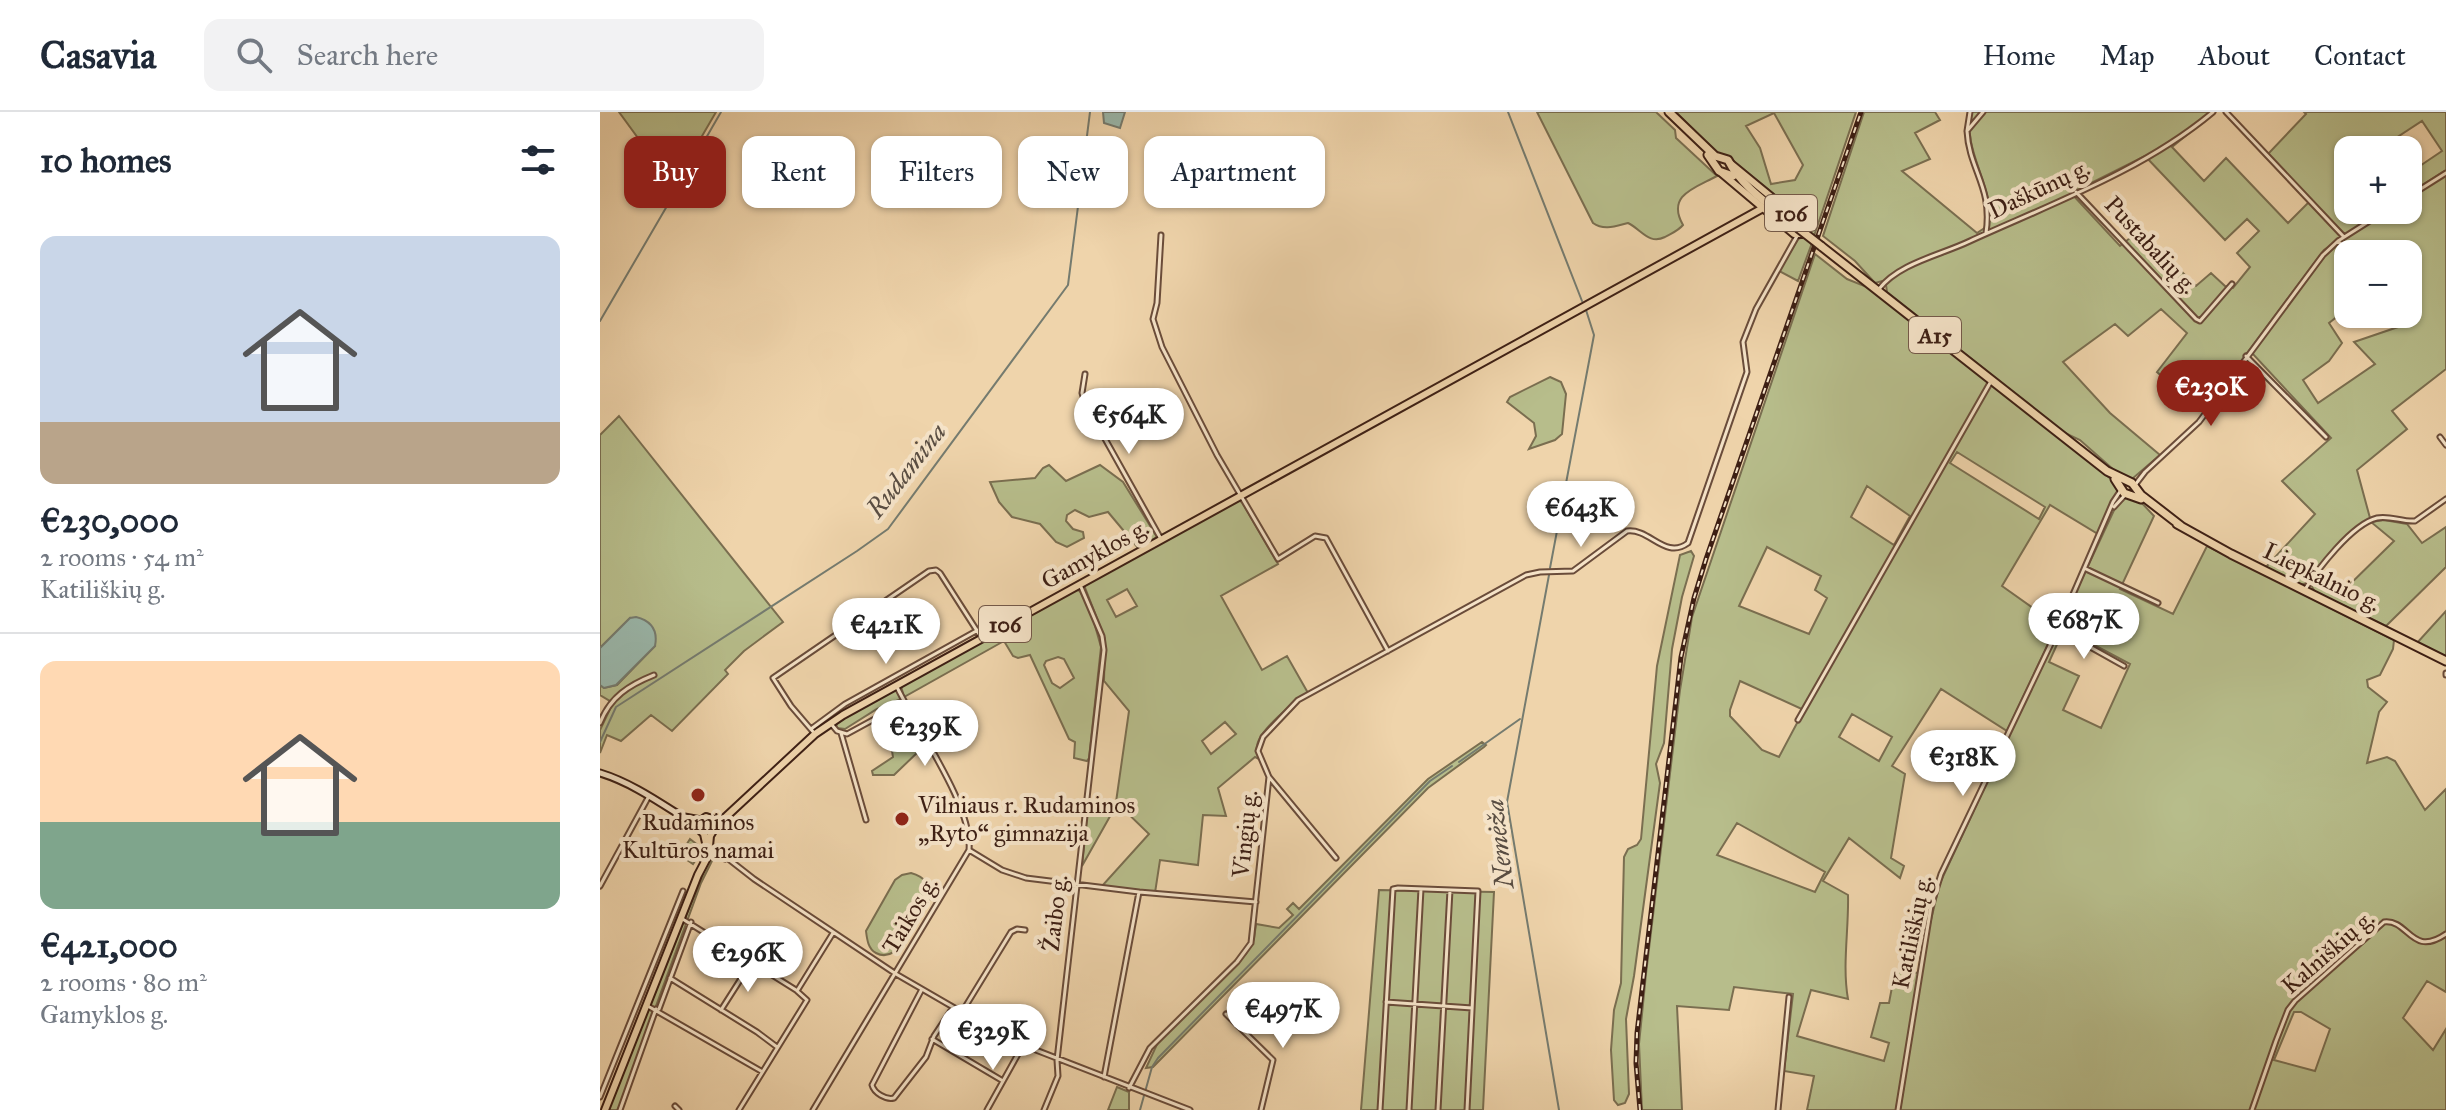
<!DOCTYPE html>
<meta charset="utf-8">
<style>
body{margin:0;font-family:"IM FELL Great Primer",serif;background:#f2f2f3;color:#1f2937;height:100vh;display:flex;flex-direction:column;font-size:30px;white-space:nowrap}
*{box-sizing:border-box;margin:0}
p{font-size:26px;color:#747a83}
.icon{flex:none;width:44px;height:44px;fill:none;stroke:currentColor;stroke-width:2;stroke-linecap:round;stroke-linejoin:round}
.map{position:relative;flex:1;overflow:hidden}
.side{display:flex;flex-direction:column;background:#fff;width:600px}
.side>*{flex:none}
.top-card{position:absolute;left:24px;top:24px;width:760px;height:72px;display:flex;gap:16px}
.tools{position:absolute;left:1734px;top:24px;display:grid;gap:16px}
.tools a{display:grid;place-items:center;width:88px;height:88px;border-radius:16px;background:#fff;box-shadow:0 2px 6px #0004;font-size:40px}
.price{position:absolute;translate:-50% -68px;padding:0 18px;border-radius:28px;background:#fff;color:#222;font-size:26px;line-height:52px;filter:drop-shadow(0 2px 4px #0008)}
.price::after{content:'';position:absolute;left:50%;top:48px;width:24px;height:18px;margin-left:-12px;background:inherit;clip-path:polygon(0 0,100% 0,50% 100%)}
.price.active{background:#8f2418;color:#fff}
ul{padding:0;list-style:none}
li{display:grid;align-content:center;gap:16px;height:424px;padding:0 40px}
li+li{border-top:2px solid #e0e1e3}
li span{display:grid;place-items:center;height:248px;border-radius:16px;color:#555}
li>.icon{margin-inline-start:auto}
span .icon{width:144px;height:144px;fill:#fffc;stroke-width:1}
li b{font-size:34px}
h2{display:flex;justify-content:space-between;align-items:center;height:96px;padding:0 40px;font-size:34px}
.chip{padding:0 28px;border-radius:16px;background:#fff;box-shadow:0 2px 6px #0004;font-size:28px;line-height:72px}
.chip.active{background:#8f2418;color:#fff}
header{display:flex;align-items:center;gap:48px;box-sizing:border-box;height:112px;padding:0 40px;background:#fff;border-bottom:2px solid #e0e1e3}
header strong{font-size:38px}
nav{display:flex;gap:44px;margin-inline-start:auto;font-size:28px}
.search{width:560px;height:72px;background:#f2f2f3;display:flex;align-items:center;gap:20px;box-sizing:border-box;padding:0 28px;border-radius:16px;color:#747a83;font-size:30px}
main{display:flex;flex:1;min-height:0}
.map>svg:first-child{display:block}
</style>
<header>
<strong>Casavia</strong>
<div class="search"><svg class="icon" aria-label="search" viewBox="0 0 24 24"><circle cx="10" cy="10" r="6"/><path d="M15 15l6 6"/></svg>Search here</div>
<nav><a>Home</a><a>Map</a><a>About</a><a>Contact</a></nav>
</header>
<main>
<section class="side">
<h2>10 homes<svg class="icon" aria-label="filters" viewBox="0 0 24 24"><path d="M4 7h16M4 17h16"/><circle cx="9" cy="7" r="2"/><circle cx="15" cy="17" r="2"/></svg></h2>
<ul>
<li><span style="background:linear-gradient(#c9d6e8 75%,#b9a48a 0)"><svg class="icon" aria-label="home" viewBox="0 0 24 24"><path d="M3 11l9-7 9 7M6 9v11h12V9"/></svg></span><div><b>€230,000</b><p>2 rooms · 54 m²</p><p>Katiliškių g.</p></div></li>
<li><span style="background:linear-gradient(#ffd9b3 65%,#7fa58c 0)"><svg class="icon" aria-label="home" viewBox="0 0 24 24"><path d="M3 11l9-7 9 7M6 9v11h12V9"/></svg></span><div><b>€421,000</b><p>2 rooms · 80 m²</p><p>Gamyklos g.</p></div></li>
</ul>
</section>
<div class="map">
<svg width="1846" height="998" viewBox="0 0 1846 998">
<rect width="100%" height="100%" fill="#efd4ab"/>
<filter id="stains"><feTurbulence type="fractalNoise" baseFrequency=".0025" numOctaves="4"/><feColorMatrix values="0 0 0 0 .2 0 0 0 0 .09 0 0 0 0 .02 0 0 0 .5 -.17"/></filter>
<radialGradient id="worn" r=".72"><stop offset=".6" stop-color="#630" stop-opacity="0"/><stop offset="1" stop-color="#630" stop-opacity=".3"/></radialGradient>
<!-- green -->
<path fill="#b7bd8b" stroke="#7a6e50" stroke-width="2" fill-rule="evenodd" d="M19,0H116L73,74Z
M937,0H1056L1075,18L1076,26L1117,64C1095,76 1066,83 1083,113C1078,119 1072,121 1065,125C1049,133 1042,118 1028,111C1016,114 1004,119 993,111Z
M1076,0H1256L1214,124L1209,120L1208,110L1137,52L1117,41ZM1174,1L1203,53L1195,68L1171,72L1160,36L1146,14Z
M1264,0H1335L1340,8L1315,21L1330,47L1302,59L1377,121L1389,113C1395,74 1362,40 1371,0H1615L1572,35L1604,69L1626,46L1688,111L1711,88L1668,42L1706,2L1704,0H1846V58L1808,82V62L1842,39L1822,9L1796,26L1789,38H1748V98H1783L1724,138L1603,300L1557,260L1587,221L1561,197L1528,224L1515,212L1463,250L1510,301L1560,343L1532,367L1523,366L1480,328L1465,321L1287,180L1286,173L1282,169L1275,171L1255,149L1223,124ZM1545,44L1625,128L1647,107L1659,119L1637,141L1650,155L1633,176L1625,174L1611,161L1596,174L1540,118L1520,134L1471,81Z
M1846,63V257L1792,299L1807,317L1757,358L1770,406L1745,427L1707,471L1700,473L1666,455L1715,402L1682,369L1731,326L1651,240L1731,136L1790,98H1808V87ZM1748,142H1808V202H1794L1798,215L1754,230L1775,252L1718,291L1703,268L1729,249L1742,231L1729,211L1748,196Z
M1203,125L1212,131L1198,169L1179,159L1198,127Z
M1215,142L1247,167L1267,175L1511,367L1519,376L1498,422L1450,393L1402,474L1457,513L1407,619L1341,577L1292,654L1305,662L1291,746L1304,754L1300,766L1249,726L1223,769L1248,783C1249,817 1242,853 1248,887L1211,878L1197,924L1284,949L1289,931L1271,925L1280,891H1289L1295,859L1319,861L1296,998H1207L1214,964L1184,959L1193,882L1134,875L1129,898L1077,894L1082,998H1042L1039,932L1046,862L1080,578L1092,505ZM1357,340L1445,395L1439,407L1350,351ZM1267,374L1310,404L1294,433L1251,405ZM1167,435L1221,464L1215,478L1227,486L1209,522L1139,494ZM1140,569L1204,598L1179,645L1162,638L1130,604V598ZM1252,602L1292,625L1279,649L1239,625ZM1137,711L1225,760L1215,780L1117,743Z
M950,265L961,270L966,282L962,322L955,328L929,337L936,324L934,311L907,290L910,285Z
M19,304L183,510L144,539L125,558L128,562L72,619L51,603L21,629L7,623L0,641V618L13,591L0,583V573L4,576L17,573L55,534L30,506L0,536V323Z
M449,353L466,369L500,353L523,370L557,425L538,436L508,400L489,405L475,398L467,403L466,409L473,417L483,420L484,426L467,435L456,430L440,412L412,405L399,390L390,370L435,366L443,356Z
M1525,385L1539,388L1554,404L1520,477L1573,502L1607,434L1794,528L1793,537L1780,563L1767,568L1768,575L1787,590L1779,600L1767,651L1787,645L1795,649L1825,698L1846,677V880L1827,869L1803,906L1833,938L1846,917V998H1300L1329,816L1340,771L1516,394ZM1464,517L1530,552L1501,616L1463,598L1479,564L1449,550ZM1694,900H1701L1730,917L1715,959L1674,948Z
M638,388L642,390L678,452L621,484L662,558L687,544L708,581C695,589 659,618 657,634C656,636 658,644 659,647L655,645L618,676L626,704L603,703L598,753L560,748L555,781L502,774L549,722L516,690L529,599L504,569L505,527L484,473ZM527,477L537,494L516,505L507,488ZM625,610L636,622L611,642L602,629Z
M1784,408L1807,412L1822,431L1846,415V455L1786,514L1715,480L1711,473L1712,470L1739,483L1794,429L1771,410Z
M1091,439L1094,444L1082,485L1072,537L1064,631L1056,652L1060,671L1034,864L1026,907L1029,982L1025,991L1018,993L1014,988L1011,938L1014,898L1021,871L1024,745L1028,737L1037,733L1041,727L1057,554L1080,443Z
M475,477L480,479L492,503L501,535L489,646L487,649L474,646L475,630L469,627L430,543L418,546L413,544L404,529L304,585L301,574ZM458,545L464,547L474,566L460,576L452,571L444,553L446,549Z
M1846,499V545L1817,531Z
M296,577L301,587L277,597L245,617L237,616L236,611Z
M316,622L324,634L320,638L294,663H273L272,659L293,645L292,639Z
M882,630L886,633L884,635L828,676L553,955L546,956L559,928L646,842L654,827L656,812L679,816L693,803L687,797L693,791L699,797L828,667Z
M488,695L513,699L482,754Z
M90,727L103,737L93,752L80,743Z
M110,744L114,745L101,771L18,998H8Z
M311,761C325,765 330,772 330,787C320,804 300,854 276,841C268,837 267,827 266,819L295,768L302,763Z
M779,778L894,780L883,998H761Z
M517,975L529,980V998H508Z"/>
<!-- water -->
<path fill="#9ab8ac" stroke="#757b6f" stroke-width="2" d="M503,0H525L520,16L504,11Z
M36,505C52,509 58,519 55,534L16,573L4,576L0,573V536L30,506Z"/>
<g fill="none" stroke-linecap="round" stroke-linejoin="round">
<!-- stream -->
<path stroke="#757b6f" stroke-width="2" d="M908,0L982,189
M76,78L121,0
M0,209L74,82
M950,456L994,223L986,198
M949,463L907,690L959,998
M0,630L16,595L257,439L288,417L468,173L490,0
M859,650L920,607
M540,998L552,955L558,946L830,669L852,654"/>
<defs>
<path id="minor" d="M1383,0L1367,19C1369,58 1393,75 1386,121
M1626,0L1744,125
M1367,19L1370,0
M1476,80L1596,207L1600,209L1632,172
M1808,85L1846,61
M561,123L557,191L553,207L562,235L617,343L678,447L715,424L726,426L788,539
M1738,129L1751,142
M1279,177C1299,151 1341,143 1370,129C1451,92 1544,58 1613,0
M1646,244L1726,325
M485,262L482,281L485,291L561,427
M1840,325L1846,333
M1535,373L1545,360L1599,310L1723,143L1738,129L1787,98
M1514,395L1525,383
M1486,457L1558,491
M1704,479C1717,458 1752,412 1777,406C1789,403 1802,410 1815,409L1846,387
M1458,517L1524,554
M1846,561V563
M296,573C316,616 373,694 369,738
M1198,608L1390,271
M0,611C10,585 29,573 54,563
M232,613L237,619L247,622L304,591
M211,617L245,592L378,518
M241,621L266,708
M215,622L191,594L173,566L329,459L336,458L340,461L381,525
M108,736L122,742L154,767L296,862L410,928L590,998
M110,740L125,747
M736,746L669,665L658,639L663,625L698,588L926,463L940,460L973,459L1027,419C1050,416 1065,448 1088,431L1147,260L1143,230L1156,197L1197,124
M0,774L49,684
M81,806L196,878
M70,866L157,920L177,935
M322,877L272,973C274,981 286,988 294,986L326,945L334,924L352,897
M786,890L872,896
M46,893L161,959
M59,897L91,810
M121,898L151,851
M362,900L411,820L417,817L425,818
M626,902L673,948L661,998
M332,927L403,969
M504,965L539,780
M529,976L550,936L637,850L651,831L669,665
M0,985L83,779
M75,994L79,998
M20,998L56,897
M139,998L207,888L197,879L233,821
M213,998L369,738L402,758L426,766L539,780L656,790
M387,998L422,935
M444,998L458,964L457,948L504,538L502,524L481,475
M780,998L793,777L798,776L878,779L867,998
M809,998L821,777
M838,998L850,778
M1178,998L1189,885
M1298,998L1331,794L1341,762L1458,517L1513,390L1521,378
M1652,998L1676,929L1688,898L1695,889L1784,810C1809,807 1811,846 1846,822"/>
<path id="secondary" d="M0,661C36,672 67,696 99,715
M79,704L101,708"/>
<path id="primary" d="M1119,59L1194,122H1204V112L1130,51
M106,731L104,722L99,717V710L106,705L114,708
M5,998L98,763L108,744L110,724L116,714L215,622L243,603L1163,96"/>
<path id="trunk" d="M1069,0L1115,44L1128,48C1141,75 1174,96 1198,116
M1108,43L1119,59L1133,64
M1221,134L1507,359L1532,371L1541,383L1581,414
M1515,367L1524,381L1541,387
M1577,412L1631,442L1846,549"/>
</defs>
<!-- minor casing -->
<use href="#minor" stroke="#6a4c3a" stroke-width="7"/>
<!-- secondary casing -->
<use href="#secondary" stroke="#3d1f14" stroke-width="9"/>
<!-- primary casing -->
<use href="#primary" stroke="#3d1f14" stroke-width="10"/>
<!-- trunk casing -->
<use href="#trunk" stroke="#3d1f14" stroke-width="11"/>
<!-- minor -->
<use href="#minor" stroke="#f5e3c8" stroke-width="3"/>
<!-- secondary -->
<use href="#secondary" stroke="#f5e3c8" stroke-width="5"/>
<!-- primary -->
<use href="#primary" stroke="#efd4ab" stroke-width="6"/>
<!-- trunk -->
<use href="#trunk" stroke="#efd4ab" stroke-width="7"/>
<defs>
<path id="rail" d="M1040,998L1036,951L1037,921L1081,545L1094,486L1106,447L1261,0"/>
</defs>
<!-- rail casing -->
<use href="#rail" stroke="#3d1f14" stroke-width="5"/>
<!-- rail -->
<use href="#rail" stroke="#f5e3c8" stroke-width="2" stroke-dasharray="6" stroke-linecap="butt"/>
<defs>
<path id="trunk-bridge" d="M1198,116L1221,134"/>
</defs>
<!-- trunk-bridge casing -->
<use href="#trunk-bridge" stroke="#3d1f14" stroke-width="11" stroke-linecap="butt"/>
<!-- trunk-bridge -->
<use href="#trunk-bridge" stroke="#efd4ab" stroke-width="7"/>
</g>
<!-- markers -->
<g fill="#8f2418" stroke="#f5e3c8" stroke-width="3">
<circle cx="98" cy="683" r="8"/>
<circle cx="302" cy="707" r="8"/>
</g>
<g text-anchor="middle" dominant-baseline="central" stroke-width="8" stroke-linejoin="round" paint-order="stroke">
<!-- shield labels -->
<g fill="#f5e3c8" stroke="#745a4a" stroke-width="2">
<rect x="1165" y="83" width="52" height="36" rx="6"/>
<rect x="1309" y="205" width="52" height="36" rx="6"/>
<rect x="379" y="494" width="52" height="36" rx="6"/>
</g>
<g font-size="22" font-weight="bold" fill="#3d1f14">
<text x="1191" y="101">106</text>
<text x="1335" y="223">A15</text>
<text x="405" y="512">106</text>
</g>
<!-- street labels -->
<g font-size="24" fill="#3d1f14" stroke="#f5e3c8">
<text transform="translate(1439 77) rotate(-25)">Daškūnų g.</text>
<text transform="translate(1551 133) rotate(47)">Pustabalių g.</text>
<text transform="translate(495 442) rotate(-29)">Gamyklos g.</text>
<text transform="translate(1722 465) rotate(26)">Liepkalnio g.</text>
<text transform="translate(645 722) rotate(-84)">Vingių g.</text>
<text transform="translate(455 801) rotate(-83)">Žaibo g.</text>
<text transform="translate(310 803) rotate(-59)">Taikos g.</text>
<text transform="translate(1312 820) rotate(-78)">Katiliškių g.</text>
<text transform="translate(1728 840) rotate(-41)">Kalniškių g.</text>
</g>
<!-- poi labels -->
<g font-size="24" fill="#3d1f14" stroke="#f5e3c8" text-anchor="start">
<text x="318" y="693">Vilniaus r. Rudaminos<tspan x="318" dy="28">„Ryto“ gimnazija</tspan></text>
<text x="98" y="710" text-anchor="middle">Rudaminos<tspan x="98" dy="28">Kultūros namai</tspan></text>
</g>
<!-- water labels -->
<g font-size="26" font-style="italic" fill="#594d42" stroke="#f5e3c8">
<text transform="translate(306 358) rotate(-52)">Rudamina</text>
<text transform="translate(899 732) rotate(-97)">Nemėža</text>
</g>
</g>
<rect width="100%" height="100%" filter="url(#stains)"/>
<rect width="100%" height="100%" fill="url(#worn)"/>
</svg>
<div class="tools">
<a>+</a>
<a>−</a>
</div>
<b class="price active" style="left:1611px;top:316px">€230K</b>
<b class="price" style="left:529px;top:344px">€564K</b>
<b class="price" style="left:981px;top:437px">€643K</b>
<b class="price" style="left:1484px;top:549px">€687K</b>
<b class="price" style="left:286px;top:554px">€421K</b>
<b class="price" style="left:325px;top:656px">€239K</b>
<b class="price" style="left:1363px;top:686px">€318K</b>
<b class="price" style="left:148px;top:882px">€296K</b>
<b class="price" style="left:683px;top:938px">€497K</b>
<b class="price" style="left:393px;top:960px">€329K</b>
<div class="top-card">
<a class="chip active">Buy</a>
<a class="chip">Rent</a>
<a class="chip">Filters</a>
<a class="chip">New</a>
<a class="chip">Apartment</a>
</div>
</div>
</main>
